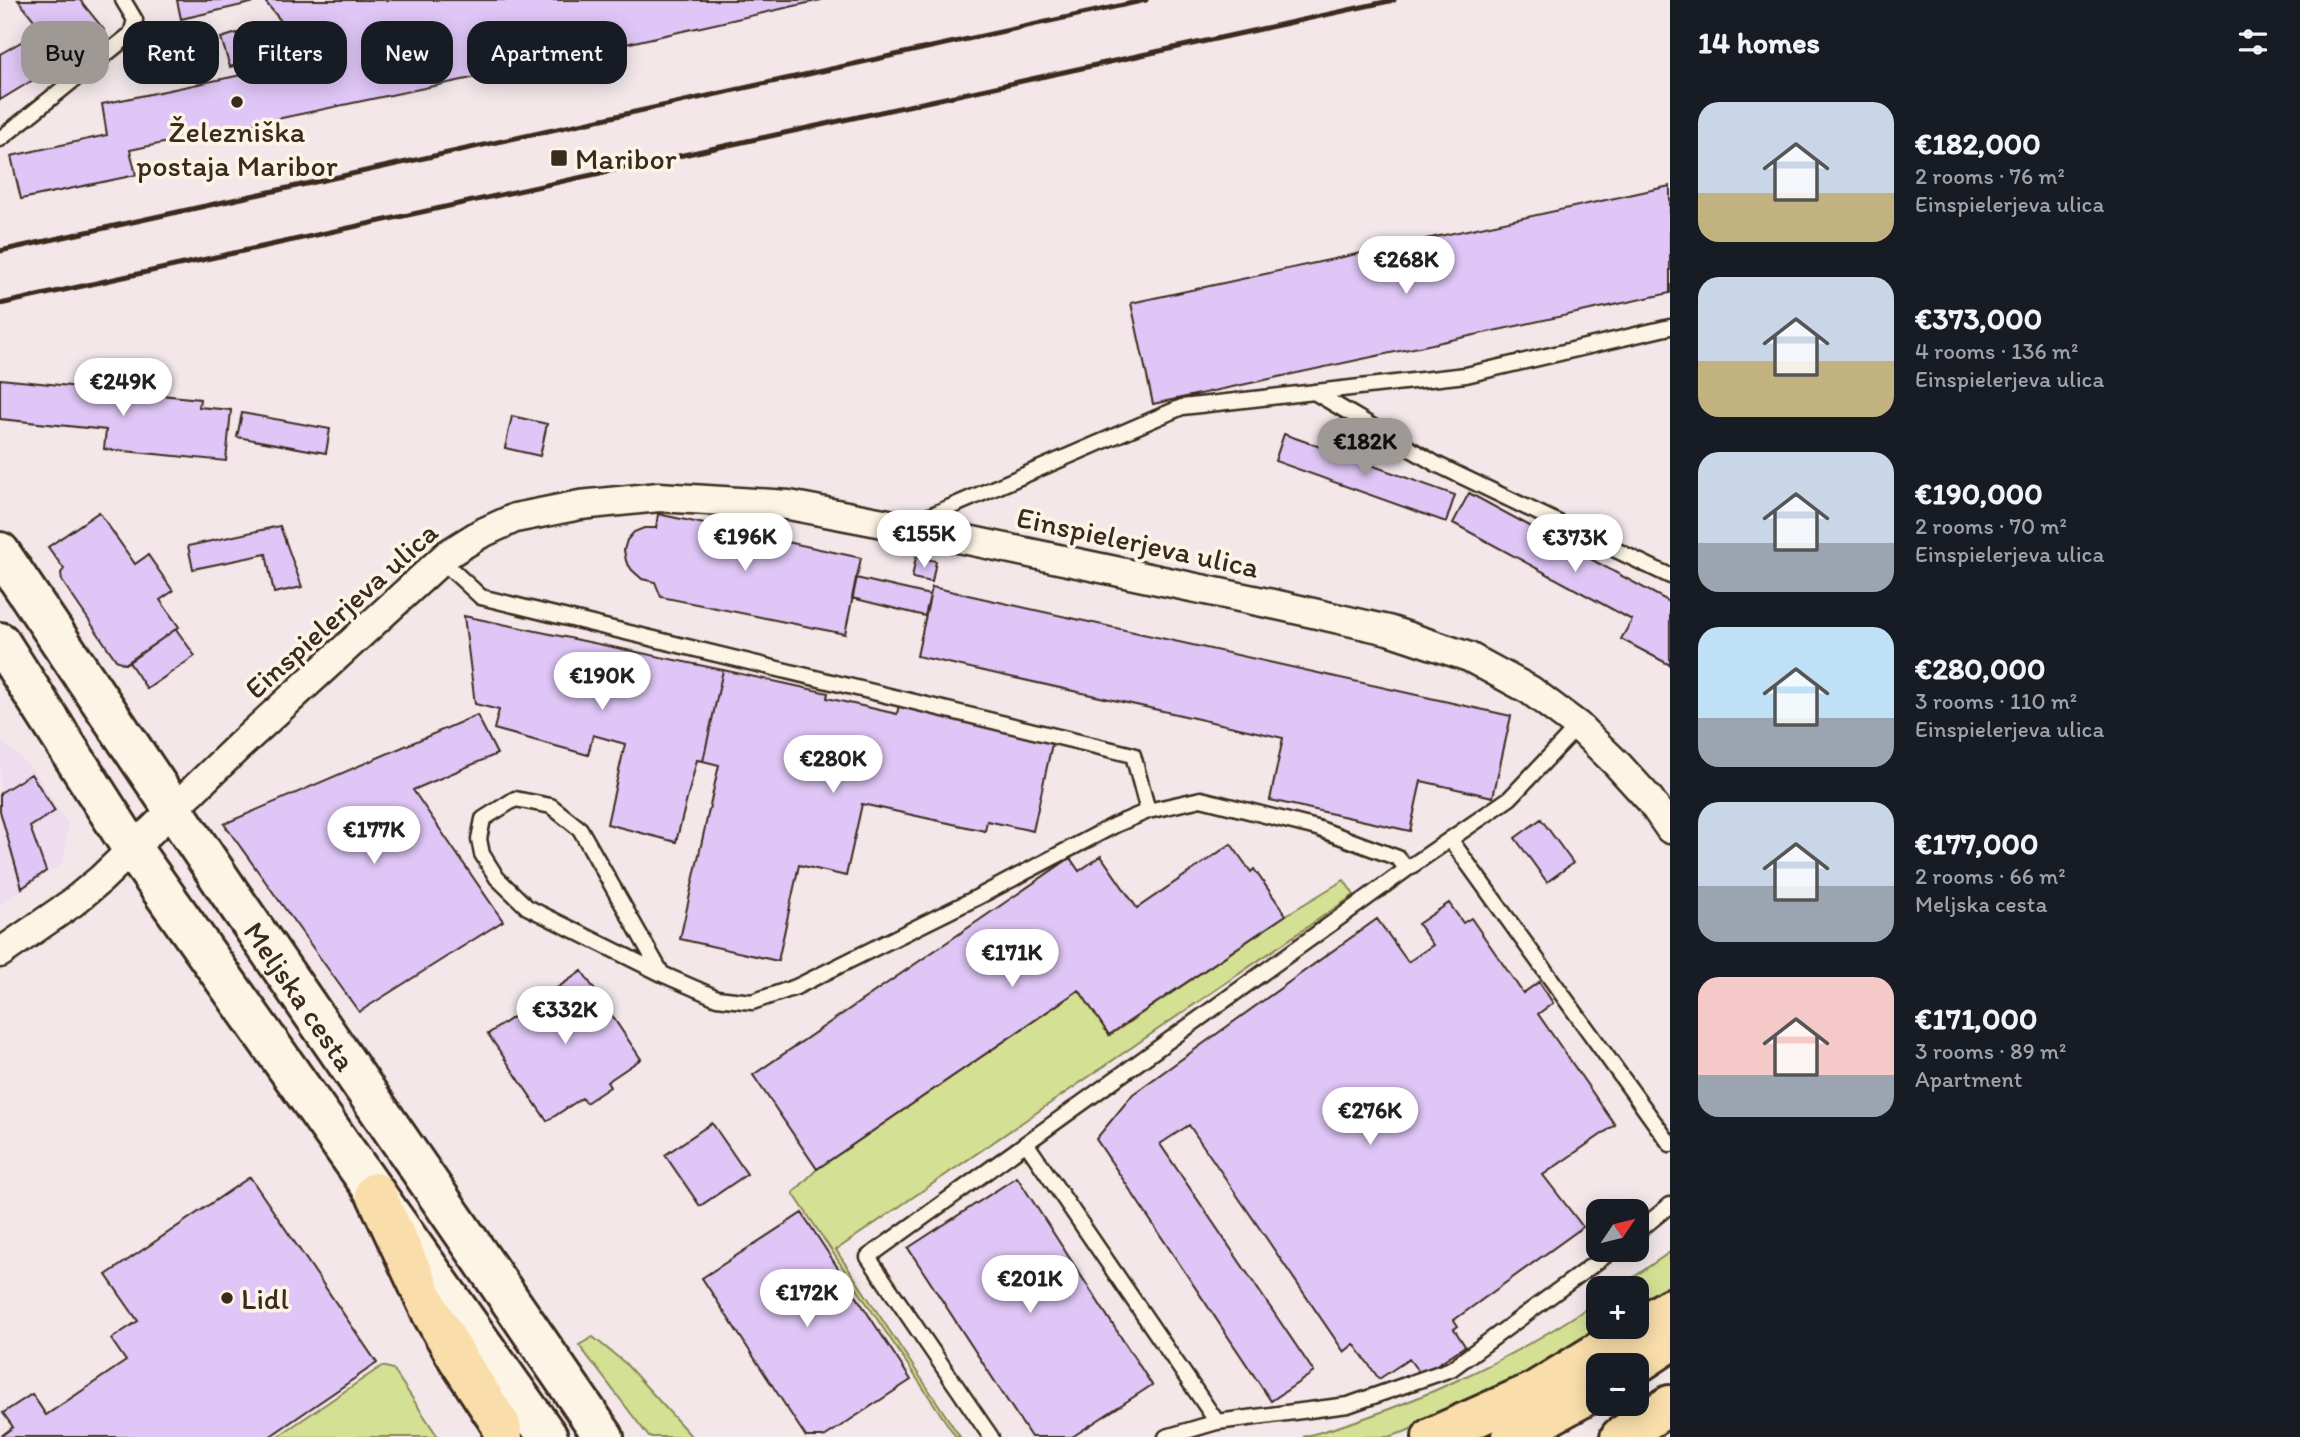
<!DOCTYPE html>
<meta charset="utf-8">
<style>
body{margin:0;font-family:Itim,sans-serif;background:#242831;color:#f1f3f6;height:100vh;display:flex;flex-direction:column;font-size:26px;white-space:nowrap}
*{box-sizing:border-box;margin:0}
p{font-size:23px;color:#9ea1a6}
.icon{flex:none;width:38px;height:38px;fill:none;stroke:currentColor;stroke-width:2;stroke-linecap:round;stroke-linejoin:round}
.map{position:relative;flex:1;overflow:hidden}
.details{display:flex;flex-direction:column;background:#171b24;width:630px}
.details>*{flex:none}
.banner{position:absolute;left:21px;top:21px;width:665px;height:63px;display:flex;gap:14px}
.needle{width:46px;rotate:55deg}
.fabs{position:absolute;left:1586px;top:1199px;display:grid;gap:14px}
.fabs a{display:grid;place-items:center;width:63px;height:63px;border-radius:14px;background:#171b24;box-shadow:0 4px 18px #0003;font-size:35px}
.price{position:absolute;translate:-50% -60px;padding:0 16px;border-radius:24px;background:#fff;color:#222;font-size:23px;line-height:46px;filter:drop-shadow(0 2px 4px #0008)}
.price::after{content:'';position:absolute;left:50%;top:42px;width:21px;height:16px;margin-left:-10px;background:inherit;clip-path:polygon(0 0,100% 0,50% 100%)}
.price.active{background:#9f9995;color:#111}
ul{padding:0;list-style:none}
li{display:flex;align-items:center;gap:21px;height:175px;padding:0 28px}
li span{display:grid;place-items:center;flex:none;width:196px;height:140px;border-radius:21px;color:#555}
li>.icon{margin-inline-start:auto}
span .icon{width:84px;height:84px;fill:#fffc;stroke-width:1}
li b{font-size:30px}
h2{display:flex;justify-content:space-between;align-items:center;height:84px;padding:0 28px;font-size:30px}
.chip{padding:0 24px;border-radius:21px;background:#171b24;box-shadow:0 4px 18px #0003;font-size:24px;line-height:63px}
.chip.active{background:#9f9995;color:#111}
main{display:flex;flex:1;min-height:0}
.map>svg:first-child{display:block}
</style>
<main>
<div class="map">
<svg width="1670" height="1437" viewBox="0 0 1670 1437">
<rect width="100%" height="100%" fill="#f3e7ea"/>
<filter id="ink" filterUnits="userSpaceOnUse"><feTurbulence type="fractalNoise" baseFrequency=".0143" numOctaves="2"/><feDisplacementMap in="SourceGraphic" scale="14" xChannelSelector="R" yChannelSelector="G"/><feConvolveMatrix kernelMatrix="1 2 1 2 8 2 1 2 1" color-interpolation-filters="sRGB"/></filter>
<g filter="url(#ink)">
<!-- built -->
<path fill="#edddee" d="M0,739L35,772L68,825L64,862L0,905Z"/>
<!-- green -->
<path fill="#d4e194" stroke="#888659" stroke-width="2" d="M1344,880L1354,895L836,1250L960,1437H956L793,1193L817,1169L1079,990L1110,1035L1286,915Z
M1670,1252V1293L1636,1317V1288H1618Z
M1598,1301V1326L1622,1327L1521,1380L1404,1432L1388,1437H1303C1404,1410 1511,1360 1598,1301Z
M593,1337L625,1363L692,1437H649L579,1345Z
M382,1366L393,1369L438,1437H277Z"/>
<!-- building -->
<path fill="#dfc6f6" stroke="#3b2a1e" stroke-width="2" d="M18,0H80L104,30L79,52L0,100V54L42,30Z
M177,0H821L519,68L130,150L136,175L21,199L11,156L107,135L102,104L275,68L274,59L289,46L285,26L264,0L181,19Z
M237,33L245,62L230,67L221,38Z
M1670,186V293L1153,404L1131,303Z
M0,379L200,399L199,407L231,410L226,461L104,449L106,430L0,419Z
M242,413L330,429L326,453L237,437Z
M512,416L547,424L540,456L505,448Z
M1284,434L1455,495L1446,522L1275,461Z
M1469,493L1670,602V665L1621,639L1632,620L1453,523Z
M99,512L135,564L148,555L173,591L160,600L179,627L125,664L116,660L62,581L61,573L64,569L48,547Z
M658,514L861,558L845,634L661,597L655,582L642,579L632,570L626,561L624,550L627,540L634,532L644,528H656Z
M280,526L302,587L274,593L266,554L193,569L188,546Z
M916,557L936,561L932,582L912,578Z
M856,578L930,595L925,616L852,598Z
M932,587L1511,716L1493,797L1421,781L1410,831L1270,800L1283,738L917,656Z
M464,616L723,670L703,761L697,760L676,842L607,824L625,744L593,735L588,755L494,729L499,710L475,704Z
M176,629L195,656L147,689L129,662Z
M723,670L828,693L827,698L897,714L899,705L1053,739L1033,831L987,821L985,831L862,804L846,876L799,865L778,961L680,939L719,765L703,761Z
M477,715L497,754L413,790L503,921L359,1012L224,824Z
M31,774L55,811L30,827L46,871L22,888L0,811V793Z
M1541,819L1573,863L1547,882L1515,838Z
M1231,844L1251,872L1254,869L1286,915L1109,1035L1079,990L817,1169L753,1075L1070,858L1079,871L1101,856L1137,908Z
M1449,903L1463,923L1471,918L1523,993L1539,982L1553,1003L1538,1014L1615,1125L1543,1175L1583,1227L1454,1320L1458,1326L1454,1329L1465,1346L1421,1375L1409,1359L1379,1379L1354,1344L1344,1352L1189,1125L1160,1144L1314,1372L1271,1401L1096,1139L1133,1094L1377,919L1408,962L1433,945L1418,924Z
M582,971L641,1059L607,1082L610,1087L586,1103L582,1098L547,1121L488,1034L523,1010L520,1006L545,989L548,994Z
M712,1123L747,1174L700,1206L665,1155Z
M250,1177L377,1363L269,1437H0L13,1427L3,1413L32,1394L46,1415L126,1361L111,1339L138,1321L106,1275Z
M1017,1177L1152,1385L1072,1437H1031L908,1248Z
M802,1213L911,1380L824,1437H806L702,1278Z"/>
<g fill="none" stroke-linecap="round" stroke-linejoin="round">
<defs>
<path id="service" d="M0,139L131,34L135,20L123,0
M1314,392L1436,464L1670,576
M911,524L1182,407L1466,375L1670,327
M441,560L481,597L1133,755L1148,811
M1450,839L1670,1144
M662,974L580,829L551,806L515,799L483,819L479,839L482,854L497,878L527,907L662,974L717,998L752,1002L796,987L976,898L1115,825L1148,811L1201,799L1317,828L1398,858L1407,869
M1026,1143L1217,1422L1166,1437
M1636,1233L1670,1205
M1217,1422L1348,1405L1451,1369L1613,1250
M991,1437L868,1257L1407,869L1510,798L1578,726"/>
<path id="minor" d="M0,953L72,903L101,879L239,746L448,554L480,534L515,518L580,505L659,497L789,505L920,530L1282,606L1388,630L1469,657L1530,690L1578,726L1618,765L1650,800L1670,829"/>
<g id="secondary">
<path id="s1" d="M0,552L231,895L604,1437"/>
<path d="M0,642L133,850L548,1437"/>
</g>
<path id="trunk" d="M375,1192L432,1314L458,1359L501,1425L503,1437
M1635,1365L1670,1342
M1432,1437L1535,1391L1670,1308
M1511,1437L1598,1389
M1620,1437L1670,1405"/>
</defs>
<!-- service casing -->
<use href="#service" stroke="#3b2a1e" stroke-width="19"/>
<!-- minor casing -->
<use href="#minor" stroke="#3b2a1e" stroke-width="33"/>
<!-- secondary casing -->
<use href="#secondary" stroke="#3b2a1e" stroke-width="44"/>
<!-- trunk casing -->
<use href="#trunk" stroke="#3b2a1e" stroke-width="44"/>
<!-- service -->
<use href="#service" stroke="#fcf5e5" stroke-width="14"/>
<!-- minor -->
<use href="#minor" stroke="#fcf5e5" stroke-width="28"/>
<!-- secondary -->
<use href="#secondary" stroke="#fcf5e5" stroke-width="38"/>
<!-- trunk -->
<use href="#trunk" stroke="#f9deab" stroke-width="38"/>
<!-- rail -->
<path stroke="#3b2a1e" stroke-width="5" d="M0,251L1146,0
M0,304L1394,0"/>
</g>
</g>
<!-- markers -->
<g fill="#3b2a1e" stroke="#fcf5e5" stroke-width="2.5">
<circle cx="237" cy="102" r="7"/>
<rect x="550" y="149" width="18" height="18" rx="3.5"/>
<circle cx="227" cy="1298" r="7"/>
</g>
<g text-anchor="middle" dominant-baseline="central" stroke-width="7" stroke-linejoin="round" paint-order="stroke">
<!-- poi labels -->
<g font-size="30" fill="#3b2a1e" stroke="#fcf5e5" text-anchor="start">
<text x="237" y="131" text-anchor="middle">Železniška<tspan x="237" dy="34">postaja Maribor</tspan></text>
<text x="575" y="158">Maribor</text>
<text x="241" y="1298">Lidl</text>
</g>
<!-- street labels -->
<g font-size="30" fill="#3b2a1e" stroke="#fcf5e5">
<text transform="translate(1138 542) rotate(12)">Einspielerjeva ulica</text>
<text transform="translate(341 610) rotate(-42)">Einspielerjeva ulica</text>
<text stroke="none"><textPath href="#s1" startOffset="536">Meljska cesta</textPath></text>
</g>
</g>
</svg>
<div class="fabs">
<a><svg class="needle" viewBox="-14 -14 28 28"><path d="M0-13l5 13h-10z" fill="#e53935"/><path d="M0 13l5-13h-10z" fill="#9ea1a6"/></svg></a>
<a>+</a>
<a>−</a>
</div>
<b class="price" style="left:1406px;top:296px">€268K</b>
<b class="price" style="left:123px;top:418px">€249K</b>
<b class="price active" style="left:1365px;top:478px">€182K</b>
<b class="price" style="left:924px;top:570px">€155K</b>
<b class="price" style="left:745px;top:573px">€196K</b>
<b class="price" style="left:1575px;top:574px">€373K</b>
<b class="price" style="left:602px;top:712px">€190K</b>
<b class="price" style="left:833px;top:795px">€280K</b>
<b class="price" style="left:374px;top:866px">€177K</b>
<b class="price" style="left:1012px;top:989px">€171K</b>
<b class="price" style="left:565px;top:1046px">€332K</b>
<b class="price" style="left:1370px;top:1147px">€276K</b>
<b class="price" style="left:1030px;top:1315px">€201K</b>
<b class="price" style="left:807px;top:1329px">€172K</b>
<div class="banner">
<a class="chip active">Buy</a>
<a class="chip">Rent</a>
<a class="chip">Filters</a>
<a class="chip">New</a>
<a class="chip">Apartment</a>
</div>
</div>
<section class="details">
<h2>14 homes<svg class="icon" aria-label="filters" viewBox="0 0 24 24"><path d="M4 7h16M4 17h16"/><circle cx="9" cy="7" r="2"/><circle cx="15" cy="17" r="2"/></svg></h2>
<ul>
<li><span style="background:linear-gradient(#c9d6e8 65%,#c2b280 0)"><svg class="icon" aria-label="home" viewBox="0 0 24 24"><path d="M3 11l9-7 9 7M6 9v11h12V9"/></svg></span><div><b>€182,000</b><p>2 rooms · 76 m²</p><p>Einspielerjeva ulica</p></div></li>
<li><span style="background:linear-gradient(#c9d6e8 60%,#c2b280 0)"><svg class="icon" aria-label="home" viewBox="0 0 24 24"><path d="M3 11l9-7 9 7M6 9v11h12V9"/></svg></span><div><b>€373,000</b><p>4 rooms · 136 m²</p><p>Einspielerjeva ulica</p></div></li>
<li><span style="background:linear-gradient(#c9d6e8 65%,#9aa5b1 0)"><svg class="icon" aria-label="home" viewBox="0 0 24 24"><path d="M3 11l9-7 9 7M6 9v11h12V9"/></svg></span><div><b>€190,000</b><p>2 rooms · 70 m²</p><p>Einspielerjeva ulica</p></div></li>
<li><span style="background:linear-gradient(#bfe0f5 65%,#9aa5b1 0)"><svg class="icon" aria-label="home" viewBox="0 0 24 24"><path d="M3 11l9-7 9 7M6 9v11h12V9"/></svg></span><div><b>€280,000</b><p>3 rooms · 110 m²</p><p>Einspielerjeva ulica</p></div></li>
<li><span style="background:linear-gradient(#c9d6e8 60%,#9aa5b1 0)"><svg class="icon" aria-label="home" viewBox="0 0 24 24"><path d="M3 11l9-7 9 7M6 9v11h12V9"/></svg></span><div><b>€177,000</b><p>2 rooms · 66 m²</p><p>Meljska cesta</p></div></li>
<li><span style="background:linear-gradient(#f6c9c9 70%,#9aa5b1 0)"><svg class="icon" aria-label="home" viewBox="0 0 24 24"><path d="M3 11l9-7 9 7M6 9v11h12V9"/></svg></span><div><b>€171,000</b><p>3 rooms · 89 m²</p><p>Apartment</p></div></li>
</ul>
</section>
</main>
